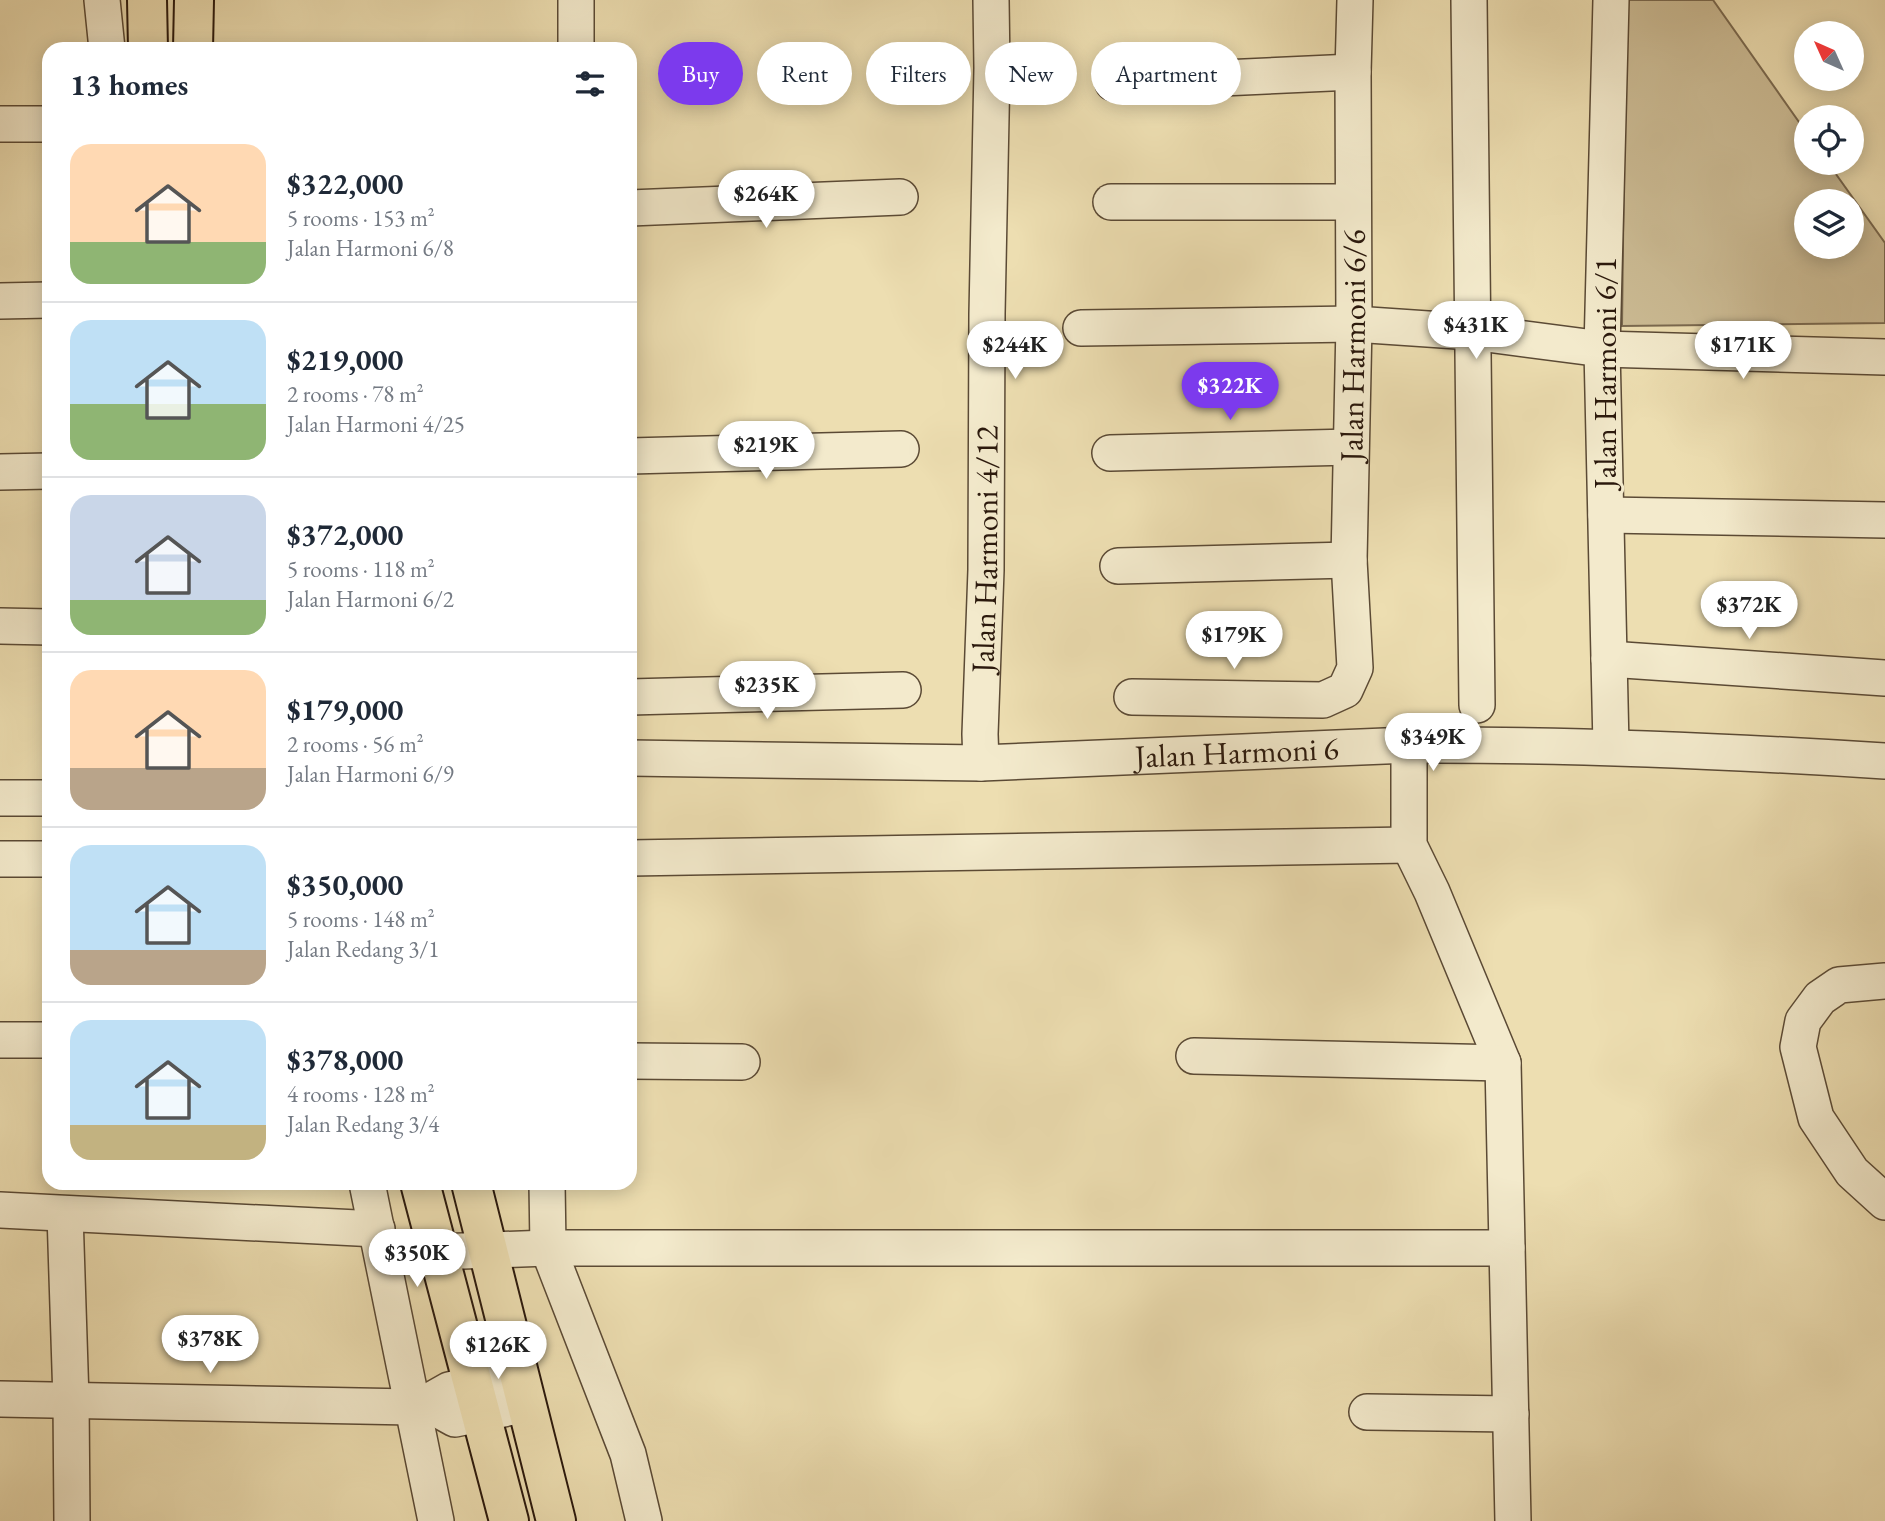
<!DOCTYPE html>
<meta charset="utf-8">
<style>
body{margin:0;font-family:"EB Garamond",serif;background:#f2f2f3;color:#1f2937;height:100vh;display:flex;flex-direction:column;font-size:26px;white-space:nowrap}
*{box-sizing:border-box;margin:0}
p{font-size:23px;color:#747a83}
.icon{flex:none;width:38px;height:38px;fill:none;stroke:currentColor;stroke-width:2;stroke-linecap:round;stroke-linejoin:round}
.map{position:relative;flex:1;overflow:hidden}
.details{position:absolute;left:42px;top:42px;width:595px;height:1148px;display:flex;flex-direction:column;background:#fff;border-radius:21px;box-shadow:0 4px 18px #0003}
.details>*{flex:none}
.banner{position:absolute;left:658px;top:42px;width:665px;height:63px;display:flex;gap:14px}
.needle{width:46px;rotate:315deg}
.controls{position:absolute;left:1794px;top:21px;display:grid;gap:14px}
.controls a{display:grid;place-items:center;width:70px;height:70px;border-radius:50%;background:#fff;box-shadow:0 4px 18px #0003;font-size:35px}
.price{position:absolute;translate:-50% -60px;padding:0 16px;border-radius:24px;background:#fff;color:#222;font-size:23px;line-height:46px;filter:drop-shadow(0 2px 4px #0008)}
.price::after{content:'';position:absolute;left:50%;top:42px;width:21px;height:16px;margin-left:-10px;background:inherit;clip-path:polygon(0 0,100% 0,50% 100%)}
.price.active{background:#7c3aed;color:#fff}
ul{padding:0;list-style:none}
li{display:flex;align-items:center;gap:21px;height:175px;padding:0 28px}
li+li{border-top:2px solid #e0e1e3}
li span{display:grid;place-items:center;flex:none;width:196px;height:140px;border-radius:21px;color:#555}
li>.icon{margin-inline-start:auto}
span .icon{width:84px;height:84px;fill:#fffc;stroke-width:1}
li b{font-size:30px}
h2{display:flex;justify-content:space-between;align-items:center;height:84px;padding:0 28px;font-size:30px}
.tag{padding:0 24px;border-radius:32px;background:#fff;box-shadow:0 4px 18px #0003;font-size:24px;line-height:63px}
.tag.active{background:#7c3aed;color:#fff}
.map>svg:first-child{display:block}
</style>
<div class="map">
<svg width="1885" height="1521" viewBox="0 0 1885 1521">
<rect width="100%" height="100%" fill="#eddeb1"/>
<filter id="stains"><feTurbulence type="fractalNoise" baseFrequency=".00286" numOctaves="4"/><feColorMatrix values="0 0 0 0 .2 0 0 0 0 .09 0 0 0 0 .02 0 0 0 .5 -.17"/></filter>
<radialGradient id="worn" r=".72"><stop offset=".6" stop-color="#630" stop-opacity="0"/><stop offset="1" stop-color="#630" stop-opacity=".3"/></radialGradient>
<!-- green -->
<path fill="#ccbc95" stroke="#7b6a50" stroke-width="2" fill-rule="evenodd" d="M1626,0H1713L1806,132V163H1828L1885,243V323L1622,326ZM1806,201H1852V247H1806Z"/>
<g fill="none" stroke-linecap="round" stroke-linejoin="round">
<defs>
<g id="minor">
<path d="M102,0L107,49"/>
<path d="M576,0V49"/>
<path d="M1469,0L1477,705"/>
<path d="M1113,83L1353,72"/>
<path d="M0,124H49"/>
<path d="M1111,202H1353"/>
<path d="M630,208L900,197"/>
<path d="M0,301L49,300"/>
<path d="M1081,328L1354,324L1472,332L1602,349L1885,357"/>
<path d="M1110,453L1351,447"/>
<path d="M630,456L901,449"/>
<path d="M0,472L49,471"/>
<path d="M1606,515L1885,520"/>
<path d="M1118,566L1349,560"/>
<path d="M0,626L49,627"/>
<path d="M1609,659L1885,678"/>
<path d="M630,697L903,690"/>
<path id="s1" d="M1132,697L1323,700L1345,690L1355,668L1349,560L1354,324L1353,72L1355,0"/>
<path d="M1409,745V845L1432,892L1503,1063L1513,1521"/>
<path d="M1611,746L1602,349L1611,0"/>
<path id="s2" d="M630,758L981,763L1409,745C1568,744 1726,751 1885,761"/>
<path id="s3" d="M981,763L980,734L986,570L987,314L992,68L991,0"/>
<path d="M0,798H49"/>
<path d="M630,858L1409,845"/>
<path d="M0,859H49"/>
<path d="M1885,981L1839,985L1820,998L1803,1021L1798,1047L1816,1118L1852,1172L1885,1202"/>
<path d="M0,1040H49"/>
<path d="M1194,1056L1503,1063"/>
<path d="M630,1061L742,1062"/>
<path d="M367,1183L436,1521"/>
<path d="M547,1183L548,1248L628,1454L644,1521"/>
<path d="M0,1210L377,1229"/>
<path d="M65,1214L71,1400L72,1521"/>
<path d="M436,1252L548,1248H1507"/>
<path d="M0,1399L412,1407L426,1403L449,1390L519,1373"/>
<path d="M426,1403L455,1419L527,1404"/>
<path d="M1367,1412L1511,1414"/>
</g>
<path id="major" d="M147,0L148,49
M193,49L194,0
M420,1183L509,1521
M471,1183L556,1521"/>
</defs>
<!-- minor casing -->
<use href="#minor" stroke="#5b4a35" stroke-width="38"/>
<!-- major casing -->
<use href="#major" stroke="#2a180c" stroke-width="42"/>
<!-- minor -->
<use href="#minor" stroke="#f3eacc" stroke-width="35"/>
<!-- major -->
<use href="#major" stroke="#eddeb1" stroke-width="38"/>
</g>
<g text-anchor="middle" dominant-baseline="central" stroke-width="6" stroke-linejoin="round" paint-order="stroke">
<!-- street labels -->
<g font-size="32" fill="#2a180c" stroke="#f3eacc">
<text stroke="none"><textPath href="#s1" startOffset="562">Jalan Harmoni 6/6</textPath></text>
<text transform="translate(1605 373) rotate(-90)">Jalan Harmoni 6/1</text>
<text stroke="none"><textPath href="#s3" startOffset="214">Jalan Harmoni 4/12</textPath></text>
<text stroke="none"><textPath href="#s2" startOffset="607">Jalan Harmoni 6</textPath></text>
</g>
</g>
<rect width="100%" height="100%" filter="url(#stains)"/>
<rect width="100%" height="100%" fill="url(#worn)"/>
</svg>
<div class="controls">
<a><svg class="needle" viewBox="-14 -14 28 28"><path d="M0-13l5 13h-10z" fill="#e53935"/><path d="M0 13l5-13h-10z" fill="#747a83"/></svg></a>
<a><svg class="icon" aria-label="locate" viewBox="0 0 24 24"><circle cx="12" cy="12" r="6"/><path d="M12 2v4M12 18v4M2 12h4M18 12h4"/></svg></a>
<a><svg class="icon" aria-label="layers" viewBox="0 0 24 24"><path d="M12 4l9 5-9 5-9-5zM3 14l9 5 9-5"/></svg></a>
</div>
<b class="price" style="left:766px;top:230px">$264K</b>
<b class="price" style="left:1476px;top:361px">$431K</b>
<b class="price" style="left:1015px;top:381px">$244K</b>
<b class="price" style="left:1743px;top:381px">$171K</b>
<b class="price active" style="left:1230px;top:422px">$322K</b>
<b class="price" style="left:766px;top:481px">$219K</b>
<b class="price" style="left:1749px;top:641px">$372K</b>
<b class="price" style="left:1234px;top:671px">$179K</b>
<b class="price" style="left:767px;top:721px">$235K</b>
<b class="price" style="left:1433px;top:773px">$349K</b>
<b class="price" style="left:417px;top:1289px">$350K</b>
<b class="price" style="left:210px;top:1375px">$378K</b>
<b class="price" style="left:498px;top:1381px">$126K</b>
<div class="banner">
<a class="tag active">Buy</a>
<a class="tag">Rent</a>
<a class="tag">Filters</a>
<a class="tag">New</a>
<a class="tag">Apartment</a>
</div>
<section class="details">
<h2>13 homes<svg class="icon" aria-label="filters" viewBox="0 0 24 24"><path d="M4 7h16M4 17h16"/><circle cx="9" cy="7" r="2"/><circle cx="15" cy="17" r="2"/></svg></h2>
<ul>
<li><span style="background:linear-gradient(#ffd9b3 70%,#8fb573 0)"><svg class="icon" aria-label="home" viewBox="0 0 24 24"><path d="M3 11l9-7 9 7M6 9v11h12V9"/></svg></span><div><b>$322,000</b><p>5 rooms · 153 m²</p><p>Jalan Harmoni 6/8</p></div></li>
<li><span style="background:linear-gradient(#bfe0f5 60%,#8fb573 0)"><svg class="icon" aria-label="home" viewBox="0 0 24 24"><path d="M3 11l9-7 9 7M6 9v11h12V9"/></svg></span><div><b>$219,000</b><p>2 rooms · 78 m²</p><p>Jalan Harmoni 4/25</p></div></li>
<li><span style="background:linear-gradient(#c9d6e8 75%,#8fb573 0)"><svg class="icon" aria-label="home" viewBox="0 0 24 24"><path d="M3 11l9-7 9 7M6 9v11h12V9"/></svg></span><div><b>$372,000</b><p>5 rooms · 118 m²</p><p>Jalan Harmoni 6/2</p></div></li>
<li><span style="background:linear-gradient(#ffd9b3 70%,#b9a48a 0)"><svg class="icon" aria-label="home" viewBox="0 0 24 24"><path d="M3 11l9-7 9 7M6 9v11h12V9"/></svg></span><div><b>$179,000</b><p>2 rooms · 56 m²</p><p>Jalan Harmoni 6/9</p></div></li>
<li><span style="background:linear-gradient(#bfe0f5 75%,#b9a48a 0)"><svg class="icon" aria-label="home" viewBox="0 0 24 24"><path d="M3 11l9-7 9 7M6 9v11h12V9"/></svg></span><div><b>$350,000</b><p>5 rooms · 148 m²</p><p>Jalan Redang 3/1</p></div></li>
<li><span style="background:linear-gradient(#bfe0f5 75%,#c2b280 0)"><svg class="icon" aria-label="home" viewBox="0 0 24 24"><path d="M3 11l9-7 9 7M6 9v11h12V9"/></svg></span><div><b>$378,000</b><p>4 rooms · 128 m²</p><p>Jalan Redang 3/4</p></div></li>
</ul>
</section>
</div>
